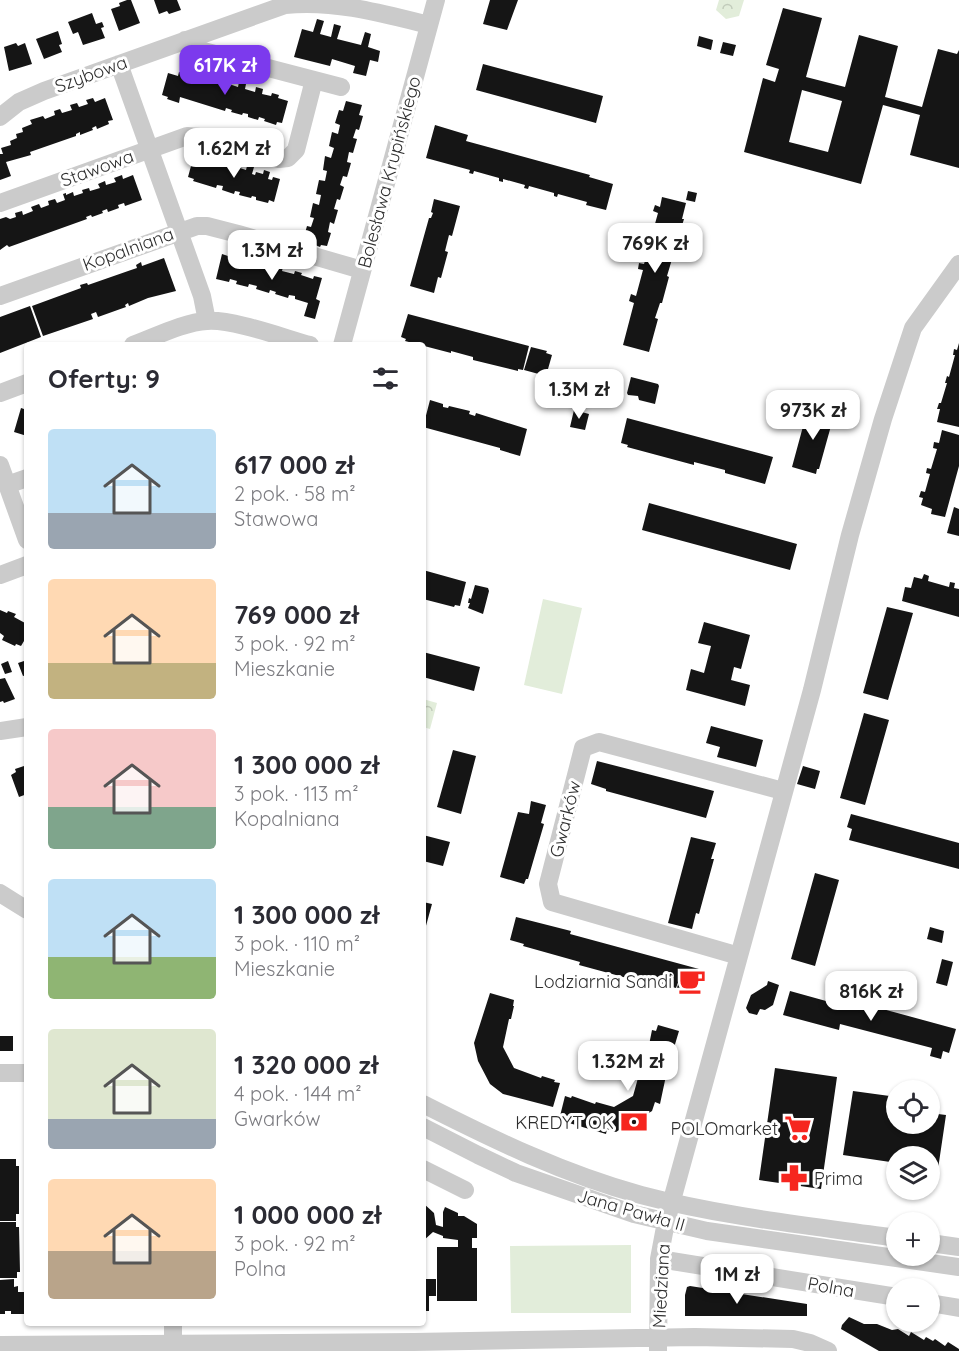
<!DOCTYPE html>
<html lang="pl">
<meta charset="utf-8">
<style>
body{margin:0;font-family:Quicksand,sans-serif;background:#f2f2f3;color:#2b2b33;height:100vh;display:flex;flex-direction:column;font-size:22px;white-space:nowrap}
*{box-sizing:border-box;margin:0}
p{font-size:20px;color:#7c7c81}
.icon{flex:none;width:33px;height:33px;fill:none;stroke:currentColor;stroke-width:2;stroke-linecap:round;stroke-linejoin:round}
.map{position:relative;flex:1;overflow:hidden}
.drawer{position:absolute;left:24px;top:342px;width:402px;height:984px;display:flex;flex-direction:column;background:#fff;border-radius:6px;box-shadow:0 2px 4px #0004}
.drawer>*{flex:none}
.tools{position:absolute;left:886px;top:1080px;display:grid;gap:12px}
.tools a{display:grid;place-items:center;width:54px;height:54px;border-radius:50%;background:#fff;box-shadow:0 2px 4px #0004;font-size:30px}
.price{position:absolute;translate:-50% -51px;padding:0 14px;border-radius:12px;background:#fff;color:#222;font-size:20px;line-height:39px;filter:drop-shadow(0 2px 3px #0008)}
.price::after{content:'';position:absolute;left:50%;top:36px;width:18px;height:14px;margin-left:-9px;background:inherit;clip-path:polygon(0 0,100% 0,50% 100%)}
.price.on{background:#7c3aed;color:#fff}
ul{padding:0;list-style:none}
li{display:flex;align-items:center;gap:18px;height:150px;padding:0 24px}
li span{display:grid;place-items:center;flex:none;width:168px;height:120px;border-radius:6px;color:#555}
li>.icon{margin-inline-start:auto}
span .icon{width:72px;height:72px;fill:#fffc;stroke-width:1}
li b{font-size:26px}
h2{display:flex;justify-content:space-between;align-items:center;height:72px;padding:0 24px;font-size:26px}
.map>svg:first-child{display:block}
</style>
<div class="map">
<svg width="959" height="1351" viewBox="0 0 959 1351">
<defs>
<pattern id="forest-crowns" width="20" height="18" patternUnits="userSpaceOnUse" patternTransform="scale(1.5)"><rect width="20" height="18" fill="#e2edda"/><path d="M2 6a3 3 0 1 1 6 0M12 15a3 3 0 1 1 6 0" fill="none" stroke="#c2ccbb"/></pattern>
</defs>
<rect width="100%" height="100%" fill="#fff"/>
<!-- grass -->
<path fill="#e2edda" d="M543,599L582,608L562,694L524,685Z
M631,1245V1313H511L510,1246Z"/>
<!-- forest -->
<path fill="url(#forest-crowns)" d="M719,0H744L739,16L726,19L716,10Z
M423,699L437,703L430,729L423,727Z"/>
<!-- building -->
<path fill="#151515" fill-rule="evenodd" d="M127,0H131L140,23L119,31L111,9L120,6L119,3Z
M154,0H177L181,10L169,14L167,11L159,14Z
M490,0H518L507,30L483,24Z
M783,8L822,18L806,77L845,87L859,35L898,46L885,97L922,107L938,49L957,54L959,50V168L910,155L920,115L883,105L861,184L744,152L763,78L775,82L779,69L766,65ZM802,90L842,101L828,152L789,142Z
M92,13L96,24L102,22L104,27L101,28L105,38L83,45L78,32L73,34L68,22Z
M317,19L324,21L320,34L331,37L334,24L341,26L337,39L361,45L365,32L371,34L368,47L380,51L378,62L370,60L366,76L353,73L355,66L332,59L330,66L294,57L302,29L313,32Z
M58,31L62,44L59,45L62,52L44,59L36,39Z
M699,36L713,40L711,50L697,46Z
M723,42L736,45L733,56L720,53Z
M16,43L18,46L25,43L32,64L9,71L4,47Z
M483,64L603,96L596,123L476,90Z
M199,68L211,73L209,79L221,82L222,78L230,80L229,84L238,87L239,82L246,84L245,89L255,92L256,87L263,89L262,94L271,96L272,93L279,95L278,98L288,101L282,123L277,122L276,125L264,121L265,119L259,117L258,120L248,117V114L243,113L242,115L231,112L232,110L226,108L225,111L180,97L179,103L167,99L168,97L162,95L168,73L178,76L179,72L186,74V71L197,74Z
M93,98L95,102L105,98L113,120L108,121L109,124L97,129L96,126L92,128L93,130L80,135V132L76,134V136L30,152L31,155L6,162L11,176L0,180V154H3L1,148L11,145L10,141L17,138L16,134L23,132L22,128L32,124L30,120L43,116L45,119L55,115L54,111L60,109L62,113L72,110L70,105L77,103L79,107L88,104L86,100Z
M346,101L362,105L359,115L363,116L359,130L356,129L353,138L357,139L353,153L349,152L347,162L351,163L347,177L343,176L340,185L344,187L340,200L337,199L334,209L338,210L334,224L330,222L328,232L331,233L327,246L321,245L320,247L303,240L307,226L311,227L314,218L310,217L313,203L319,205L321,195L316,194L319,180L325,181L327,171L323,170L325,156L331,158L334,148L329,146L332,132L338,134L340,125L335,123L339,110L343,111Z
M435,125L468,135L466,141L590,175L589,177L613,184L606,210L586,205L587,202L558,194L557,197L554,196V193L529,186L528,189L524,188L525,185L503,179V182L499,181V178L474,171L473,174L469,173L470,170L426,158Z
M205,154L219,158L218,163L228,166L230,161L237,163L235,170H239L240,168L246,170L247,166L254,167L252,174L255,175L256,172L263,174L264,170L270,172L268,179L272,180L273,177L280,179L274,202L269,200L268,203L256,200V197L252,196L251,198L239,195L240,192L235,191L234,194L222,190L223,186L217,185L216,188L193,181L194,179L188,177L194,155L205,158Z
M122,175L123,179L133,175L142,200L125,206L124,203L118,205L119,208L108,212L107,209L102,211L103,213L92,217L91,215L86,217L87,219L9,247L7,245L0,250V219L6,217L10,219L16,217L15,213L22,211L23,215L33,211L31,207L39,204L41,208L49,205L48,201L55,199L57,203L65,200L63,194L66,193V195L73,192L74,196L83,193L82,190L89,188L90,191L100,188L98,184L105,181L106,185L116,182L114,178Z
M688,191L697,193L695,202L686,200Z
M662,197L686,203L682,219H684L667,276L669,277L662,303H660L655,318L658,319L649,352L623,345L634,303L629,301L631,294L636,296L643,270L638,269L639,263L644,264L650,245L645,243L646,237L651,238L658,213L653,211L655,205L660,207Z
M434,199L460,206L452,236L449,235L445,251L448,252L441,278L438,277L434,293L410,286L429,218H431L433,213L431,212Z
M222,254L234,258L235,254L243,256L242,260L253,263L254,260L263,262L262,265L274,269L275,265L283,267L282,271L294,274L295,271L302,273L301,275L313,279L314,276L322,278L316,299L320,301L315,319L304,316L308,303L295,299V296L289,295L288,298L275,294L276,292L270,290L269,293L256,289L257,286L249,284L248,287L236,284L237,281L230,279L229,282L216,279Z
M164,258L176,291L148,298L129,306L128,303L125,305L126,307L98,317L96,312L91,314L93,319L43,336L32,306L81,288L80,285L87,283L88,285L131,270L137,268L136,265L141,262L142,266Z
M30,306L41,337L0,353V317Z
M408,314L529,346L523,370L518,369V371L473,360V357L451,351V353L405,341L406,339L401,337Z
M959,343V427L937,422L940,409H937L939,403H941L947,383H945L947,376L949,377L955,355H953L954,349L957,350Z
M531,347L547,351L546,353L552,355L546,376L524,370Z
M631,377L658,384L659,386L655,404L639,400L638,396L628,395L627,393Z
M430,400L443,404V407L448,408L449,406L470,411L469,414L475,416L476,413L527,429L520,456L500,450V448L423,427Z
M21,408L27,410V436L14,432Z
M808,408L834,415L819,469H817L816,474L792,467Z
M574,410L589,414L585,430L570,427Z
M627,418L773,457L765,484L725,473V470L694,462V465L627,447L628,445L621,443Z
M942,430L959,435V466L945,517L931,514L932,509L921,505L923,498L919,497L921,491L925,492L930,474L926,473L927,468L931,469L937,449L933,448L934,442L939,443Z
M649,503L797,544L790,570L642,530Z
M954,507L959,509V536L947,533Z
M423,570L466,582L460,606L455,605L454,607L423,599Z
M924,574L929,576L928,581L949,587L950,582L955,583L954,588L959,589V617L902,601L905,587L911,588L914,577L922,579Z
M475,585L488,588L489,591L483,614L468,608L470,603H468L469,598L471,599Z
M887,607L913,613L888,700L863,693Z
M0,610L7,613L8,611L16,614L14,617L25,623L27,620V636L21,646L16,644L15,646L2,640L4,636L0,633Z
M704,622L750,635L741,669L734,667L731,680L750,685L745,706L686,690L691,669L704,673L711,646L698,643Z
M423,652L480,667L474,691L423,677Z
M27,660V675L23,676L18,663Z
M8,661L12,672L5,674L1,664Z
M5,678L15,699L4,703L3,701L0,702V679Z
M864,713L889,720L865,805L840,798Z
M711,726L763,740L756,767L717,757L720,747L706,743Z
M453,750L476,756L461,814L437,807Z
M597,761L714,791L706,818L606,791V789L591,784Z
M27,765V794L19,797L11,775L16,772L15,769Z
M803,766L820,771L815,789L797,784Z
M531,801L546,805L541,823L544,824L528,879H526L524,884L500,877L518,812L529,814Z
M851,814L959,843V869L849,840L852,829L847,827Z
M423,835L450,842L443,866L423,861Z
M691,837L716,843L711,859H714L699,914L696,913L692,929L668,923Z
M815,873L839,880L815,966L791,959Z
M423,902L432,904L424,933H423Z
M516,917L571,931L570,934L699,969L692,992L677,988L680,977L676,988L660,984V987L579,965L580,962L523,946L524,944L510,940Z
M930,927L944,931L942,943L927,939Z
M942,959L953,962L947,986L936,983Z
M768,981L779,985L773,1005L765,1010L760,1009L757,1015L749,1013L746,1008L751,995L767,985Z
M790,991L844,1006L846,999L956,1029L949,1053L943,1051L941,1059L930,1056L932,1048L840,1024L839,1030L783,1015Z
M490,993L514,1000L513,1006H514L511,1019H509L503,1047L514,1068L541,1078L542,1076L555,1080L554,1082L560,1083L553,1107L503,1094L490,1084L478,1061L474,1043Z
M658,1025L679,1031L667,1071L660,1104L655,1102L652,1111L644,1116L647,1121L627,1132L624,1127L616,1132L607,1129L606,1134L559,1120L565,1096L571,1098L572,1096L595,1104L596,1102L614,1107L633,1096L638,1078L640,1079L643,1068L641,1067L645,1055H647L652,1030L656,1031Z
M0,1036H13V1051H0Z
M775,1068L837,1077L821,1189L759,1180Z
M853,1091L897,1097V1124H930V1113L946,1115L938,1169L930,1167V1156H897V1163L843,1155Z
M0,1159H16V1166H19V1214H16V1221H0Z
M423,1203L434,1213L436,1225L443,1227V1212L445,1207L458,1213V1216H464L477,1224V1238H472V1248H477V1301H437V1247H458V1240L443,1238V1236L433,1232L423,1241Z
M0,1222H16V1227H19L20,1272H17V1278H0Z
M14,1279V1287L18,1286V1292H25V1314H11V1311H5V1314H0V1280Z
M423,1279H436V1296H429V1311H423Z
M690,1286L807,1304V1316H685V1295L687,1287Z
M849,1317L864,1324H877L892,1330L898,1329L909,1336L911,1332L924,1340L926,1337L933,1341L935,1339L945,1346L948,1342L959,1349V1351H879L841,1329L842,1325Z"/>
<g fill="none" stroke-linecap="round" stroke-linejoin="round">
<!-- minor -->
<path stroke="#cbcbcb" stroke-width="18" d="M185,40L192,48L341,87
M119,64L202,296L207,321
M0,117L19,102L44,91L285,5C334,0 381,13 429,25
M0,203L187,136L200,137L279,159L288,158L296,150L314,80
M0,296L197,226H207L238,234L362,270
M133,345C155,337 184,322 207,321C233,319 284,338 310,345
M342,345L436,0
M0,393L27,383
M0,465L27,540
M7,485L27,478
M0,575L27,565
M0,731L27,727
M0,893L27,910
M739,956L552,902L548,884L583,748L599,742L783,791
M0,1073H27
M423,1104C494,1140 564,1174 641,1195C724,1217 812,1226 897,1238
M423,1127L478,1155L516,1173L634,1214L707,1231L959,1267
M423,1169L465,1190
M930,1243L959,1247
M659,1259L897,1297
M930,1303L959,1308
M173,1323V1351
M0,1345L414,1342L695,1337L793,1339L810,1343L828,1351
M658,1351L659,1259L666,1222L812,690L850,535L883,419L913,328L959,264"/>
</g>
<!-- icons -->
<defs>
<symbol id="cafe-bare" viewBox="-9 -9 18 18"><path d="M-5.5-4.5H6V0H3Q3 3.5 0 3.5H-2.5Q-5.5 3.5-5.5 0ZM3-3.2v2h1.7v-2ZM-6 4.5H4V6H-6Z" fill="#f6261f" stroke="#fff" stroke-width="2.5" paint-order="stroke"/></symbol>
<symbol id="bank-bare" viewBox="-9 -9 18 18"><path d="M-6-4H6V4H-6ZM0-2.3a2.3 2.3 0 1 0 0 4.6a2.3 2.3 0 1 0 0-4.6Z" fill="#f6261f" stroke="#fff" stroke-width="2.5" paint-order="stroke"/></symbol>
<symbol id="supermarket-bare" viewBox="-9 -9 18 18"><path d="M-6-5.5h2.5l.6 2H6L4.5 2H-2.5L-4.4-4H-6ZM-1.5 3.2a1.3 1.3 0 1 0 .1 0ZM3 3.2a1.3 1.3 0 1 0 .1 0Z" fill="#f6261f" stroke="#fff" stroke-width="2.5" paint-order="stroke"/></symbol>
<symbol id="pharmacy-bare" viewBox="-9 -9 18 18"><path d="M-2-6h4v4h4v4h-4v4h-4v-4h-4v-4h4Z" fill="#f6261f" stroke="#fff" stroke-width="2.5" paint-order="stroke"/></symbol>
</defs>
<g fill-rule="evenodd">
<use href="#cafe-bare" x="673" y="962" width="38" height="38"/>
<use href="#bank-bare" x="615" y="1103" width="38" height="38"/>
<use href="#supermarket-bare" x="779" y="1109" width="38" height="38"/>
<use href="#pharmacy-bare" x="775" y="1159" width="38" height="38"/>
</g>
<g text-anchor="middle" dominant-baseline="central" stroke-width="6" stroke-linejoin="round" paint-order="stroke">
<!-- street labels -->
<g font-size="18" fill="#2e2e2e" stroke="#fff">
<text transform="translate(91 74) rotate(-20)">Szybowa</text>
<text transform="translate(97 168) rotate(-20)">Stawowa</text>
<text transform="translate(389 172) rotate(-75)">Bolesława Krupińskiego</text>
<text transform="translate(128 249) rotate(-20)">Kopalniana</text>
<text transform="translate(565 819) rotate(-76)">Gwarków</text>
<text transform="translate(631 1210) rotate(16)">Jana Pawła II</text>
<text transform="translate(661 1286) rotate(-87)">Miedziana</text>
<text transform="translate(831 1287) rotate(10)">Polna</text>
</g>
<!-- poi labels -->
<g font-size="18" fill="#2e2e2e" stroke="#fff" text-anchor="end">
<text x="672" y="981">Lodziarnia Sandi</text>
<text x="614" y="1122">KREDYT OK</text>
<text x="778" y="1128">POLOmarket</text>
<text x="814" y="1178" text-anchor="start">Prima</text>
</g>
</g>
</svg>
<div class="tools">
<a><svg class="icon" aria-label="locate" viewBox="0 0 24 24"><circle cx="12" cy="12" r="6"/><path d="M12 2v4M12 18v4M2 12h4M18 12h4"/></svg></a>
<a><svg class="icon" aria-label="layers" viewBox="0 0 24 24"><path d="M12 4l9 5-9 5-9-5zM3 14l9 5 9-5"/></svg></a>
<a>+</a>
<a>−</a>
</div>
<b class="price on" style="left:225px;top:96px">617K zł</b>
<b class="price" style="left:234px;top:179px">1.62M zł</b>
<b class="price" style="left:655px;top:274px">769K zł</b>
<b class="price" style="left:272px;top:281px">1.3M zł</b>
<b class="price" style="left:579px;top:420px">1.3M zł</b>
<b class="price" style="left:813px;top:441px">973K zł</b>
<b class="price" style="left:871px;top:1022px">816K zł</b>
<b class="price" style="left:628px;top:1092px">1.32M zł</b>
<b class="price" style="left:737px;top:1305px">1M zł</b>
<section class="drawer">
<h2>Oferty: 9<svg class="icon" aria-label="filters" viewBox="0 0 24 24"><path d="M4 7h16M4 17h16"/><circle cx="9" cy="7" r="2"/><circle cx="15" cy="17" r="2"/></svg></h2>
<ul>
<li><span style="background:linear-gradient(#bfe0f5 70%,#9aa5b1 0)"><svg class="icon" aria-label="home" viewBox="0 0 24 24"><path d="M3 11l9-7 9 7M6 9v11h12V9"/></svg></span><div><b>617 000 zł</b><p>2 pok. · 58 m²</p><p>Stawowa</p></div></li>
<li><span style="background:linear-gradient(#ffd9b3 70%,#c2b280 0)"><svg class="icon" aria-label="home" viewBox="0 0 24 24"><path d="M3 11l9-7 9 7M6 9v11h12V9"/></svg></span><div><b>769 000 zł</b><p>3 pok. · 92 m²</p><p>Mieszkanie</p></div></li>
<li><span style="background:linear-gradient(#f6c9c9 65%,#7fa58c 0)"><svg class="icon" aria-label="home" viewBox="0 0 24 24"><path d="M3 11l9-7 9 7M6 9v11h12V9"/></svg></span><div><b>1 300 000 zł</b><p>3 pok. · 113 m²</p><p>Kopalniana</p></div></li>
<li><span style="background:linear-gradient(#bfe0f5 65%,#8fb573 0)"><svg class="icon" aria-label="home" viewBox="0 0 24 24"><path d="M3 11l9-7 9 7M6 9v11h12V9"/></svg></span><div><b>1 300 000 zł</b><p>3 pok. · 110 m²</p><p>Mieszkanie</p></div></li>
<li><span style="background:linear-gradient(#dfe7d0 75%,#9aa5b1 0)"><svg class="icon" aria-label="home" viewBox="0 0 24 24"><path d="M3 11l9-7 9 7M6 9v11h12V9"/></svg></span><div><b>1 320 000 zł</b><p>4 pok. · 144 m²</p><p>Gwarków</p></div></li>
<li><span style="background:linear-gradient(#ffd9b3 60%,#b9a48a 0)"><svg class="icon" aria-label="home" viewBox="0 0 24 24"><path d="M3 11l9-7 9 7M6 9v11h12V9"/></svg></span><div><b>1 000 000 zł</b><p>3 pok. · 92 m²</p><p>Polna</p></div></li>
</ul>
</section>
</div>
